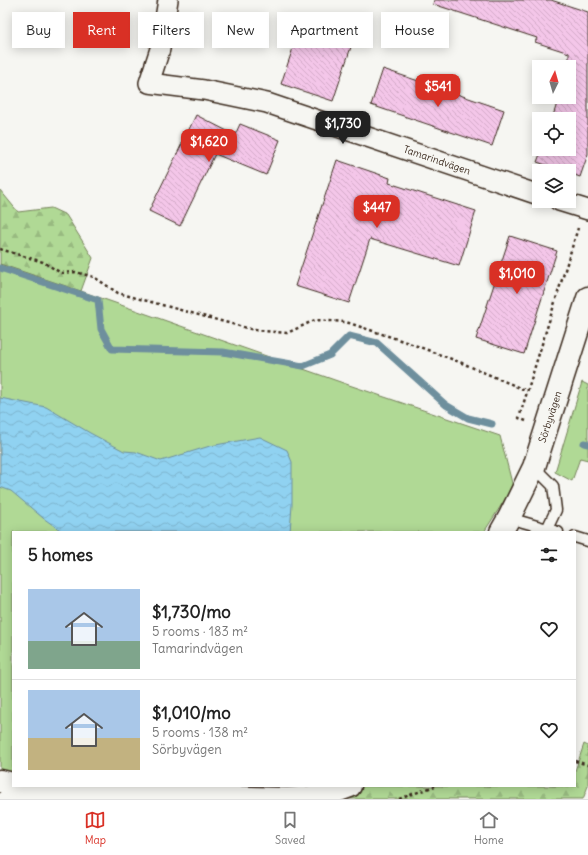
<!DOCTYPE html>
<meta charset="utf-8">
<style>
body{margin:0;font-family:Delius,sans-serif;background:#f6f6f6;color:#222;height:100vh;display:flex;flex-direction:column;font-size:15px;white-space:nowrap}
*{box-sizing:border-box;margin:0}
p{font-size:13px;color:#767676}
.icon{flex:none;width:22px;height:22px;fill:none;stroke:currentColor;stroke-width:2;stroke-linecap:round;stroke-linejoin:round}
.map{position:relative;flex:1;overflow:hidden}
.side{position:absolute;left:12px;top:531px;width:564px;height:256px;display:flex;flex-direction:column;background:#fff;border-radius:0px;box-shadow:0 2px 10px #0003}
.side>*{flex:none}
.top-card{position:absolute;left:12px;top:12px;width:564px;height:36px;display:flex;gap:8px}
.needle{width:26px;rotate:5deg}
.buttons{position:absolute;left:532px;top:60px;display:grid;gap:8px}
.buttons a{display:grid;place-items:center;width:44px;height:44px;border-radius:0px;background:#fff;box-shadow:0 2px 10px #0003;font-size:20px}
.price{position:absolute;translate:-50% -34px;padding:0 9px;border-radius:8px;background:#d93025;color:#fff;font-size:13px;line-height:26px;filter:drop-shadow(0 1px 2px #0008)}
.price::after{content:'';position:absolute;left:50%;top:24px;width:12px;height:9px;margin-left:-6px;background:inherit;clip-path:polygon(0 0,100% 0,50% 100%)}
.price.on{background:#222;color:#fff}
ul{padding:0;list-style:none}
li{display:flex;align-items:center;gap:12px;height:100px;padding:0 16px}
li+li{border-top:1px solid #e0e0e0}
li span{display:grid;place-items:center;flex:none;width:112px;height:80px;border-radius:0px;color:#555}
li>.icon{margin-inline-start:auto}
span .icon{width:48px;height:48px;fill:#fffc;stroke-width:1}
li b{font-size:17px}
h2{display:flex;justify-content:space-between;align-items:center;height:48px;padding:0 16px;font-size:17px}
.chip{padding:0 14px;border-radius:0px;background:#fff;box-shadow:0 2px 10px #0003;font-size:14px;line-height:36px}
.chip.on{background:#d93025;color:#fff}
.dock{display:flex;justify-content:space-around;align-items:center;height:56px;border-top:1px solid #e0e0e0;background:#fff;font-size:11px;color:#767676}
.dock a{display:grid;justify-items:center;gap:2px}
.dock .on{color:#d93025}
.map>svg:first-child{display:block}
</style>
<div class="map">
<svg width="588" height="799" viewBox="0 0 588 799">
<defs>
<pattern id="forest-firs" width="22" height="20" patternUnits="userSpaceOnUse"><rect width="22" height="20" fill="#b0d995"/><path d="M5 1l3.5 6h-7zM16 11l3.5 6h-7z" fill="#98ba80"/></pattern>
<pattern id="water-waves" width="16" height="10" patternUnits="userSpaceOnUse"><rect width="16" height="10" fill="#90d2f1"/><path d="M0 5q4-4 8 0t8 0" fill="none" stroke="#7db4ce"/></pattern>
<pattern id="building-back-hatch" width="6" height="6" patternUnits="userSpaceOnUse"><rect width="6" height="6" fill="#f4c6e9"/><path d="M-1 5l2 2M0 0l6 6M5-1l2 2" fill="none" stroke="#d2aac7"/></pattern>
</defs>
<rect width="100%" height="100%" fill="#f6f6f2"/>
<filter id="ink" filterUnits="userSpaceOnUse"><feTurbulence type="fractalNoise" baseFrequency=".025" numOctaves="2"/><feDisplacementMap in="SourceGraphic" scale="8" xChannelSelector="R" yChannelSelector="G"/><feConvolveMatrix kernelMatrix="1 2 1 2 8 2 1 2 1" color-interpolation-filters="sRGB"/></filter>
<g filter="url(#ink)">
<!-- green -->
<path fill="#b0d995" stroke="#76825a" d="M0,264L81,291L346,384L500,436L513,487L484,532H13V775L0,771Z
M582,382L588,385V460L580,458L572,481L555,472Z"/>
<!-- forest -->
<path fill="url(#forest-firs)" stroke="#76825a" d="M0,190L18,212L51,208L66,215L93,258L81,291L0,264Z
M584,744L588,746V786L583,799H323L355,786H561L569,788L570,786H575V771Z"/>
<!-- water -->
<path fill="url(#water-waves)" stroke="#6e8f9d" d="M0,398L46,407L90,433L124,451L136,452L161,461L210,446L260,437L287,450L292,462V505L290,532H63L43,518L11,491L0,487Z"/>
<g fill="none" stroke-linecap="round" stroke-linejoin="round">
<!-- stream -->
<path stroke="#6e8f9d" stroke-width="7" d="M0,268L98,300L101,329L112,349L223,352L303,366L330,355L349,336L377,343L446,405L468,418L492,424
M584,443L588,444"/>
</g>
<!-- building -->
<path fill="url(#building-back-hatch)" stroke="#3b2a1e" d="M434,0H551L588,12V154L580,177L569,173V171H564L537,162L542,149H569V119H552L559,97H569V53L535,42L537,38L433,4Z
M299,30L351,47L333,101L281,84Z
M383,69L504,110L492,146L371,105Z
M196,115L235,135L240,124L280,140L266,175L215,154L180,226L149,211Z
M337,160L390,178L389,183L476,211L459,266L370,239L349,303L295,286Z
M510,236L557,251L524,354L476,339Z"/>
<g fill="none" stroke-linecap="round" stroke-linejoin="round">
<defs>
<path id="lane" d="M534,467L553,486L556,510L547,529
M509,518L558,532
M575,537L588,541"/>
<path id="street" d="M168,0L160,49L149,83L204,90L267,103L539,195
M559,201L588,210
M7,799L12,797L51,794"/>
<path id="secondary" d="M501,532L509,518L534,467L588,298
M0,781L13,784
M28,786L70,792L147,793L251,798L288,799L323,796L350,786"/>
</defs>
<!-- lane casing -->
<use href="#lane" stroke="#3b2a1e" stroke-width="13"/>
<!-- street casing -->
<use href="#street" stroke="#3b2a1e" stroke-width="22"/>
<!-- secondary casing -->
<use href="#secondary" stroke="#3b2a1e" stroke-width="25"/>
<!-- path -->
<path stroke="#3b2a1e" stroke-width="2.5" stroke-dasharray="3 3" stroke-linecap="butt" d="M0,249L43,262L61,273L75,272L94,277L118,293L254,330L287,333L315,320L346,322L409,343L462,363L527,391
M526,421L519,418L578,228
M575,761L588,765
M399,799L435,786"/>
<!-- lane -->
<use href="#lane" stroke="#f6f6f2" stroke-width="10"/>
<!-- street -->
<use href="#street" stroke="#f6f6f2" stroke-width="19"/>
<!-- secondary -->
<use href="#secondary" stroke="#f6f6f2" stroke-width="22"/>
</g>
</g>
<g text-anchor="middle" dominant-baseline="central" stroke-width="4" stroke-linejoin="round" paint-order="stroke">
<!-- street labels -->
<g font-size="10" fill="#3b2a1e" stroke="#f6f6f2">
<text transform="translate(437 160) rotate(19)">Tamarindvägen</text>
<text transform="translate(550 417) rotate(-72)">Sörbyvägen</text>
</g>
</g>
</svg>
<div class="buttons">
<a><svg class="needle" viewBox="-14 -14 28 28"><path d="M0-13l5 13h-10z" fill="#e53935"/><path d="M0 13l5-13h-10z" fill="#767676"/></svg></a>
<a><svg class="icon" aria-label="locate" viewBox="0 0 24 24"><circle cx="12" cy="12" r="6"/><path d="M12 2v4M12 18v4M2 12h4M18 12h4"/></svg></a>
<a><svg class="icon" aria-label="layers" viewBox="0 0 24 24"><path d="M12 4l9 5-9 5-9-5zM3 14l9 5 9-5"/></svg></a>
</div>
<b class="price" style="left:438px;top:108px">$541</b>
<b class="price on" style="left:343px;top:145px">$1,730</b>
<b class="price" style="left:209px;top:163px">$1,620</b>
<b class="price" style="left:377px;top:229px">$447</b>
<b class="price" style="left:517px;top:295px">$1,010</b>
<div class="top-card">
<a class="chip">Buy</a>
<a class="chip on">Rent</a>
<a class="chip">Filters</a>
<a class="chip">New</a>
<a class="chip">Apartment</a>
<a class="chip">House</a>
</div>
<section class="side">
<h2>5 homes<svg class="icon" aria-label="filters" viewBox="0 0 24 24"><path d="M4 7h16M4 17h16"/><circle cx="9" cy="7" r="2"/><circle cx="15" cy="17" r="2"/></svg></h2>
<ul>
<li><span style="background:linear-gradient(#a9c7e8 65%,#7fa58c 0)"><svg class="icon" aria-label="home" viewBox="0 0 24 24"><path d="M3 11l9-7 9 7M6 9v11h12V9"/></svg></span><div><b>$1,730/mo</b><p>5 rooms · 183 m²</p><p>Tamarindvägen</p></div><svg class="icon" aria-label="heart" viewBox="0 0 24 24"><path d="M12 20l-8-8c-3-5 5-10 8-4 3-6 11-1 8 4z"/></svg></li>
<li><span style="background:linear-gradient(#a9c7e8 60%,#c2b280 0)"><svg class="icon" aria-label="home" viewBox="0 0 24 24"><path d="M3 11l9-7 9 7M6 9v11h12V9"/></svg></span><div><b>$1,010/mo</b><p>5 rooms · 138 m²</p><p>Sörbyvägen</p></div><svg class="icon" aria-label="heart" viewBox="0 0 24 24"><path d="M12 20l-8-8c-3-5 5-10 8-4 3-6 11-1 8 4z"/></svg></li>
</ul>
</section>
</div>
<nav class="dock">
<a class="on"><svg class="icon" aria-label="map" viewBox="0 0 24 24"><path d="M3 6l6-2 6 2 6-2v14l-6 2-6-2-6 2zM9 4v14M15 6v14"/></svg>Map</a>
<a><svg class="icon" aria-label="saved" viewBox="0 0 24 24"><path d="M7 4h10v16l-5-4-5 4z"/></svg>Saved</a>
<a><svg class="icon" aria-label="home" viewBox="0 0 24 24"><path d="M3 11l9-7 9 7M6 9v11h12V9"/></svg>Home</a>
</nav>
